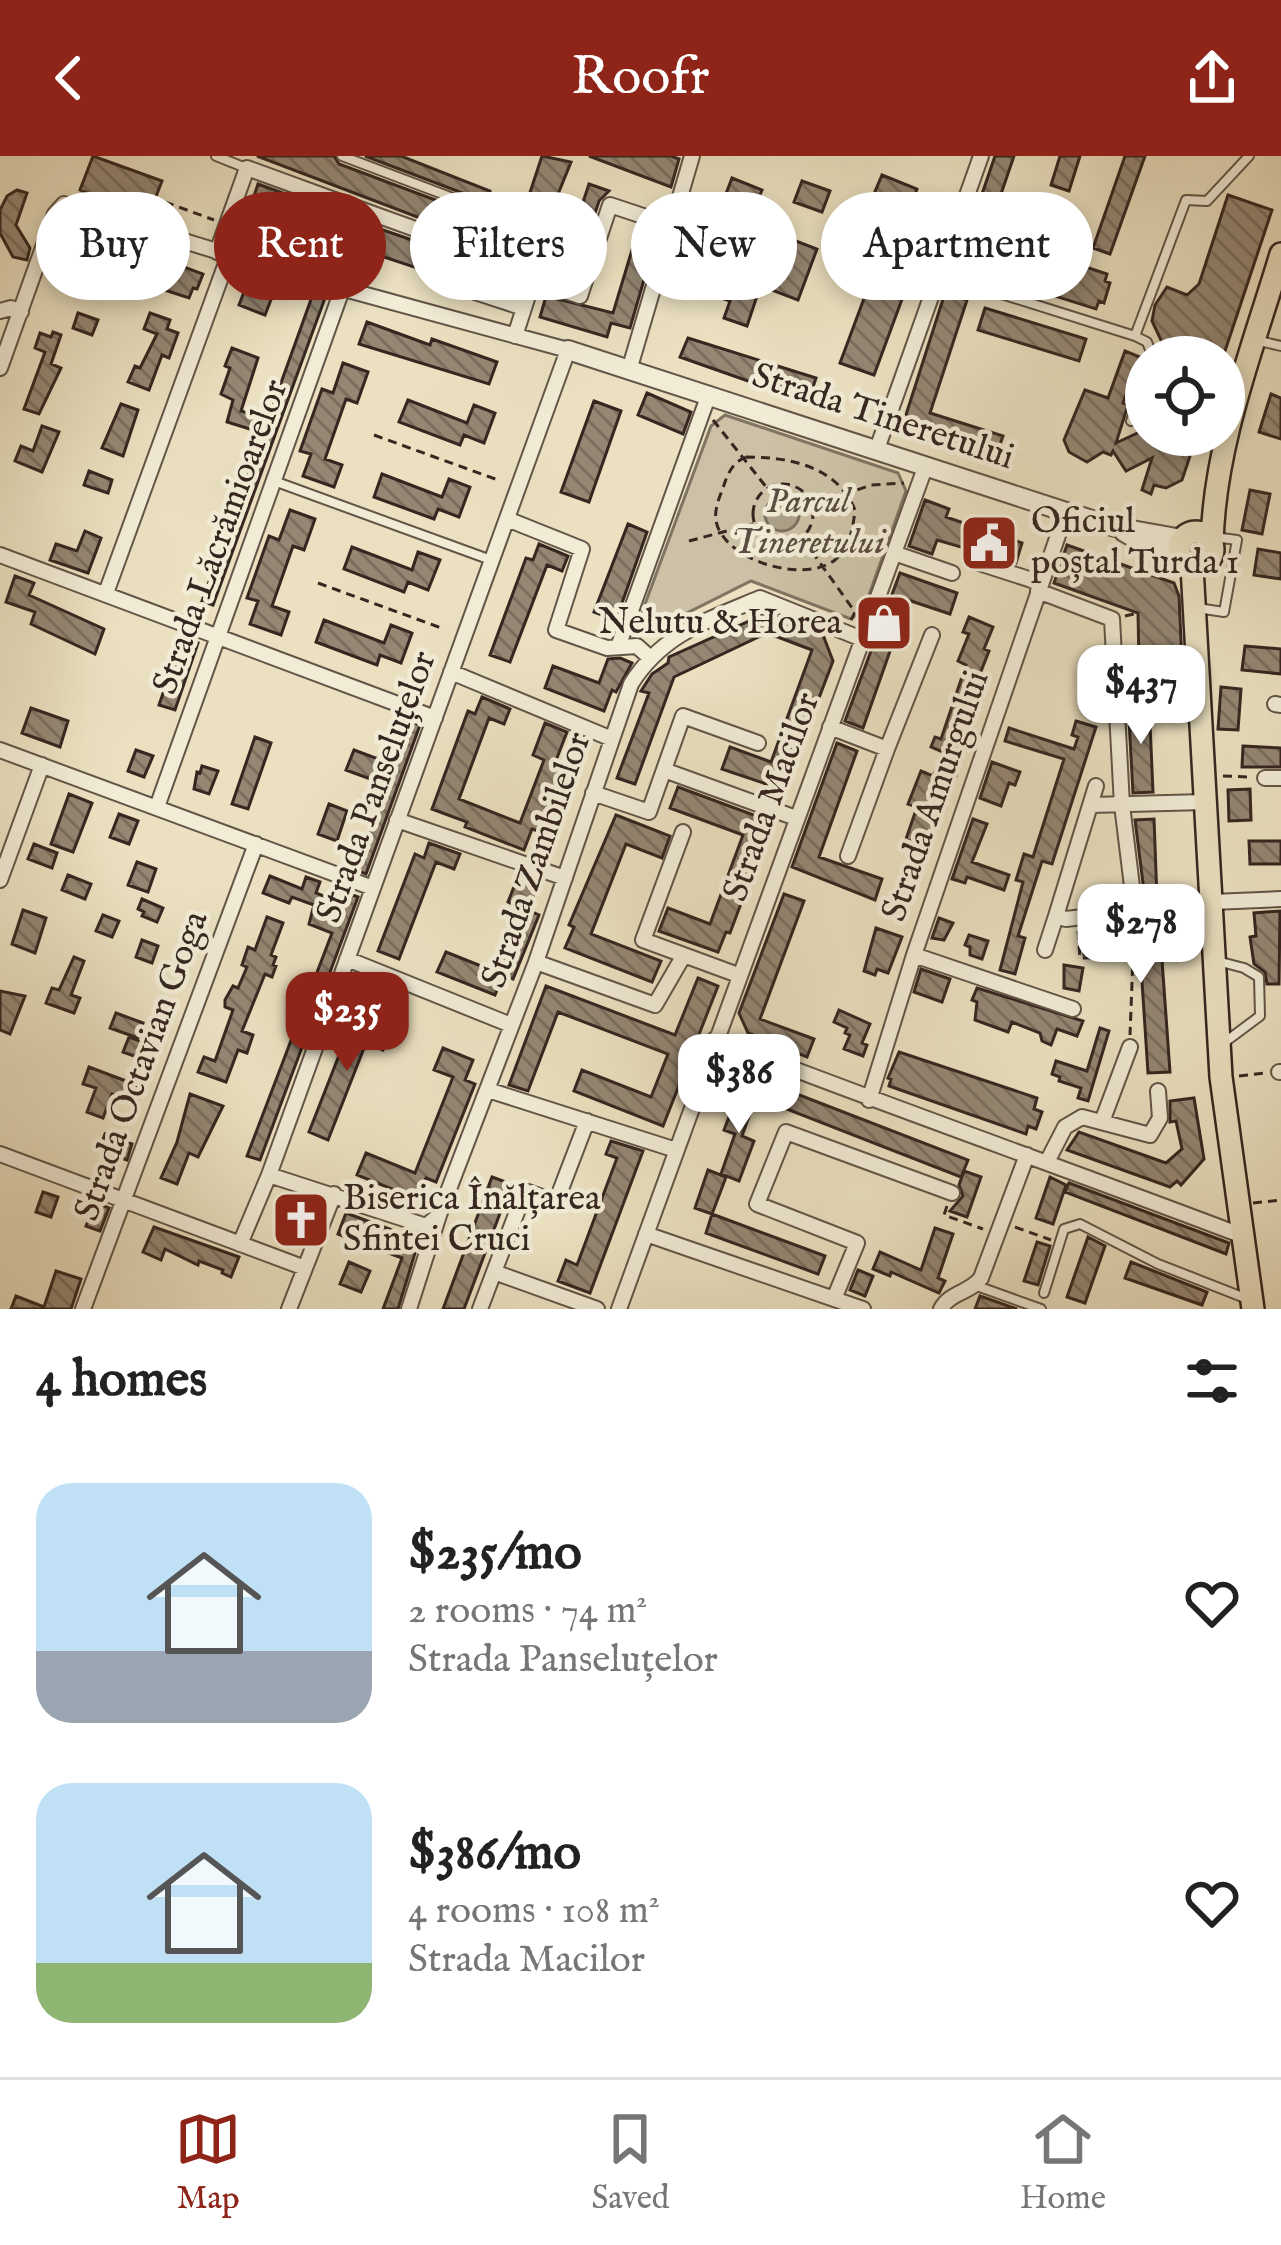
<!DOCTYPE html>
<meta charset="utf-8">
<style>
body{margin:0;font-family:"IM FELL English",serif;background:#f6f6f6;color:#222;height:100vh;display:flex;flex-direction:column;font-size:45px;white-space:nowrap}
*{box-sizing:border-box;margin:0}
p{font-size:39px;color:#767676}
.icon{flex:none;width:66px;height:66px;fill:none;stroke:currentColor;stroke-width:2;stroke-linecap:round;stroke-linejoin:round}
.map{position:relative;height:1153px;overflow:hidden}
.side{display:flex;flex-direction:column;background:#fff;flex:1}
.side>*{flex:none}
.banner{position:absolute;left:36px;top:36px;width:1209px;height:108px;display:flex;gap:24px}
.fabs{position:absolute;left:1125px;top:180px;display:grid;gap:24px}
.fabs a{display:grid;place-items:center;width:120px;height:120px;border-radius:50%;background:#fff;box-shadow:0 6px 18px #0003;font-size:60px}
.price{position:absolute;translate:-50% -102px;padding:0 27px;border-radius:24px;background:#fff;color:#222;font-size:39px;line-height:78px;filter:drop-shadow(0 3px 6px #0008)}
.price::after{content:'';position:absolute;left:50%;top:72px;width:36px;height:27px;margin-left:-18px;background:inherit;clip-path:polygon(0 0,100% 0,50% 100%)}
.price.on{background:#8f2418;color:#fff}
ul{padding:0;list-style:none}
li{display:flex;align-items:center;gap:36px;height:300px;padding:0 36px}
li span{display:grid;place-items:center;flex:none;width:336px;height:240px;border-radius:36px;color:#555}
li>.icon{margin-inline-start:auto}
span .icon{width:144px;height:144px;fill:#fffc;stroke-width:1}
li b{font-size:51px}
h2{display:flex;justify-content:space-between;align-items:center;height:144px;padding:0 36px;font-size:51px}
.chip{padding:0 42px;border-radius:54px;background:#fff;box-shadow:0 6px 18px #0003;font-size:42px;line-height:108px}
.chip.on{background:#8f2418;color:#fff}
header{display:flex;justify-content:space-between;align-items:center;height:156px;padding:0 36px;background:#8f2418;color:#fff;font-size:54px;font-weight:600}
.tabs{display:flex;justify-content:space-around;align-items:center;height:168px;border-top:3px solid #e0e0e0;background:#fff;font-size:33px;color:#767676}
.tabs a{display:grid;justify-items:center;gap:6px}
.tabs .on{color:#8f2418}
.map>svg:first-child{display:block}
</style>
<header><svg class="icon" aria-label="back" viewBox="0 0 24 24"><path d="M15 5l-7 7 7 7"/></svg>Roofr<svg class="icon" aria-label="share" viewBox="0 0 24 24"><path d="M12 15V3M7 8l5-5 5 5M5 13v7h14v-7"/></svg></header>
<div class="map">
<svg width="1281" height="1153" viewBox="0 0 1281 1153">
<defs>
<pattern id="building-back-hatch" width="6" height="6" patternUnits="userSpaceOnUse" patternTransform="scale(3)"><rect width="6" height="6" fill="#948774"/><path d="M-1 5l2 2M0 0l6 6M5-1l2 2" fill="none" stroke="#7a6e5f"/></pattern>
</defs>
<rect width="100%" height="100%" fill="#ebe1c1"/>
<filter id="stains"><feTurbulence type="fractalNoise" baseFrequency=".00167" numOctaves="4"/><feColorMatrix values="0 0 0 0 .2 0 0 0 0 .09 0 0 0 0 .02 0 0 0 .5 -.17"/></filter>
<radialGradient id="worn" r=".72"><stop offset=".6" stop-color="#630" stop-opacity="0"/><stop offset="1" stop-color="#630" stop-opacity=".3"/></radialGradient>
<!-- park -->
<path fill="#ccc1a6" stroke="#807463" stroke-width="3" d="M725,259L898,317L906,335L864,453L851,463L751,425L645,478L638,467L711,270Z"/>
<!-- water -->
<path fill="#ada18a" stroke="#7d7060" stroke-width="3" d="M765 358a17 17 0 1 1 34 0a17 17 0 1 1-34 0Z"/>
<!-- building -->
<path fill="url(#building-back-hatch)" stroke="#352620" stroke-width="3" d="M93,0L162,25L148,61L80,34Z
M257,0H334L339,8L478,60L470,81Z
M365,0H401L490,35L486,46Z
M542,0L571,6L535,95L540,97L533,113L525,117L521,125L510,121L525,83L516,79Z
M589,0H671L679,3L671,31Z
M995,0H1014L975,114L958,108Z
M1060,0H1080L1069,35L1051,29Z
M1125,0H1145L1110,98L1093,92Z
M882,19L917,33L886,110L911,119L874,219L840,207L882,94L855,83Z
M732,22L762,34L723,125L758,137L747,170L724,162L730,145L681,128L696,85L707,88Z
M802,25L830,35L822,56L794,46Z
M258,28L318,50L309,74L250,52Z
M589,28L609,35L599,45L578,109L564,104Z
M17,34L27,37L16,69L30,92L27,104L13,101L0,77V54L7,40Z
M1228,39L1272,54L1223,201H1169L1152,165L1155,149L1167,131L1187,139L1199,128Z
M348,62L447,96L438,119L339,86Z
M638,74L657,79L630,172L611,167L607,181L540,161L546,140L613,157Z
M71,79L88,86L79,110L62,103Z
M788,82L817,93L798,144L769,133Z
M1013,87L1107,118L1105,125L1110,127L1104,147L1099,145L1096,153L1001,123L1004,115L998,113L1005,93L1011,95Z
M122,88L203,118L197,133L193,132L189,142L140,126L112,112Z
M246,131L272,141L265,159L239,149Z
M945,137L967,144L930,257L1003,280L995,303L922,279L925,272L904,265Z
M313,138L325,142L213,449L202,445L263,277L227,266L233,244L221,238L230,212L225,210L232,192L258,202L241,255L268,263Z
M985,152L1086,183L1079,205L978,174Z
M78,157L98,164L92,179L73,172Z
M150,157L170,164L167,173L178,177L169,202L162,199L149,234L128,226L135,210L140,212L157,178L144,173Z
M367,166L430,189L432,183L497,206L489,228L359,188Z
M53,176L61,179L51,208L61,212L39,258L24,253L45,196L35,192L40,177L51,181Z
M688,182L816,222L810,240L781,230L779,236L680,201Z
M1125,195L1140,201L1123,247L1128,249L1116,287L1146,273V279H1197L1182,324L1166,332L1154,329L1151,338L1142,334L1152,302L1126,315L1113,295L1111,299L1103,296L1087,306L1069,296L1064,284L1085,234L1108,242Z
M343,207L368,216L357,247L346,243L325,303L342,309L334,331L303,320L311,298L300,295L322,233L333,237Z
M647,237L691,256L683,278L638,259Z
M1271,238L1281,242V283L1259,276Z
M408,244L467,267L474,249L495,257L484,287L464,279L460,289L399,266Z
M594,245L621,255L589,346L561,336Z
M121,248L138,254L123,300L102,292Z
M42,270L59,276L42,316L15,305L21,290L33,295Z
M89,315L112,324L108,337L84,329Z
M382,318L442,341L449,323L470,331L459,361L438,353L434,363L374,341Z
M1250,334L1270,338L1262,378L1242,374Z
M925,344L949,353L946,361L1022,387L1016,407L937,384L932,398L909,390Z
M290,354L315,363L304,394L293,390L272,450L289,456L281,479L250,468L258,445L247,442L269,380L279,384Z
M628,368L647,376L616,464L594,456Z
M85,375L101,382L88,417L50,404L56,388L77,395Z
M539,388L568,400L562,415L547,409L510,506L490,499L526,402L533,404Z
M1067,389L1174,427L1179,440L1182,507L1139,508L1138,457L1054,427Z
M352,391L412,414L418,396L440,404L428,434L408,426L404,436L344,413Z
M1258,393L1281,397V423L1254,419Z
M900,417L957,437L950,458L908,444L863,572L845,565Z
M15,420L34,427L29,439L104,473L95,498L31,468L35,456L6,446Z
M767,457L823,479L833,505L784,634L722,613L730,591L771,606L812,494L767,477L674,521L635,628L617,622L649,537L641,535L652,518L668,507L669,501Z
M969,461L993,471L984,493L989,495L976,528L986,531L982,543L974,540L966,561L975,564L943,658L940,657L928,691L906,683L917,651L908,648L921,615L933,620L943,596L931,591L935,581L941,583L966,509L958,505L969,478L963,476Z
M324,464L384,487L391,469L412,477L401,507L380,499L377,509L316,486Z
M182,482L198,487L175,554L159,549Z
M1245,490L1281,493V518L1242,514Z
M620,502L632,507L616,536L612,534L604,555L545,532L553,510L599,527L608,503Z
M1221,531L1241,533L1238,574L1218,573Z
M482,541L510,553L504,568L489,562L459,643L520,667L544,604L533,599L545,567L567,576L555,607L566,611L541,676L532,673L524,694L465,671L467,666L432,653L468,555L475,558Z
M1149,545L1153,636L1133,637L1128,546Z
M31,552L68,565L60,591L22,577Z
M409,565L420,569L366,718L357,714L387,629L346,614L354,594L394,609Z
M1076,565L1096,571L1052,708L1042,705L1018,780L1025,782L1015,818L1000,814L1023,726L1016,724L1024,698L1033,701L1064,603L1005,585L1009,572L1074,593L1078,581L1072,579Z
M255,581L271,587L248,653L232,648Z
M837,587L857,595L819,701L882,723L875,744L792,711Z
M1243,590L1281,592V611H1242Z
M136,594L153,600L144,621L128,615Z
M992,606L1020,616L1015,629L1009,627L1001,650L980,642Z
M202,610L218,615L209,638L194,633L197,616L200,617Z
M678,631L767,664L760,685L764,686L730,777L726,776L718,796L659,775L668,752L710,768L743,679L670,652Z
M1250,633L1251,664L1229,665L1228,634Z
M69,638L92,647L73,696L51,688Z
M329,648L347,655L337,685L318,678Z
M119,658L138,665L129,688L110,681Z
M616,659L670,680L662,702L626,688L591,778L661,805L652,826L565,792L574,771L569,769Z
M973,663L987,668L972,706L1009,719L1004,734L967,721L965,727L952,723Z
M1154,663L1157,743H1145L1135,664Z
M1249,685H1281V708H1250Z
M429,687L460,698L454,713L436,706L399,803L378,795L415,698L424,702Z
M34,688L57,697L52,712L28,703Z
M137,706L156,713L148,736L128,729Z
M519,718L539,725L528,754L539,759L513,823L503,819L495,839L437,816L446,796L491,814L517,750L508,746Z
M68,719L91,728L85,743L62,734Z
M270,720L302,733L306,721L320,726L316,737L343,748L347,737L358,741L260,1004L247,1000L332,777L309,768L314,749L292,741L289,747L263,737Z
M784,738L804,745L760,863L814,883L807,901L748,877L739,857Z
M142,743L163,752L157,766L142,760L144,756L138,753Z
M23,754L46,762L35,797L12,788Z
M1280,755L1279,828H1267L1265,816L1254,808L1250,781L1256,780L1254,757Z
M103,759L119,765L112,781L96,775Z
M267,761L283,767L271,799L276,801L273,809L276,810L272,821L265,818L242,875L253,879L247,897L238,894L226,926L198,916L204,901L215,905L233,854L225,851V844L233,830L238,832L247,811L242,809L248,791L255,794Z
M939,762L953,767L944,784L932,782Z
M876,772L902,781L888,817L877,813L875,819L864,815Z
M1149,772L1151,791L1161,790L1170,916L1148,917L1140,795L1084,799L1082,776Z
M969,779L988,785L982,803L970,799V791L965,789Z
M142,784L158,790L152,807L136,801Z
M74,801L84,805L71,839L80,842L74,857L46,847L52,832L59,834Z
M1064,809L1083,812L1079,835L1064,832Z
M921,813L950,823L942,846L914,836Z
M698,822L718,830L663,970L574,935L582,914L651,941L668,898L558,856L528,935L509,929L546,830L675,879Z
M977,832L1083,865L1077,880L1057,873L1051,889L1042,885L1040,877L1012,866L1008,876L975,864L977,846L972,844Z
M0,835L25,840L10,878L0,874Z
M839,854L870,868L862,887L867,889L863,900L844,893L850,879L845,877L847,872L834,866Z
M116,857L143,867L138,882L110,872Z
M363,860L392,872L383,894L366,887L328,984L309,976L347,879L355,882Z
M1100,872L1109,875L1088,945L1078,942L1081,932L1059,925L1060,921L1052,918L1056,905L1087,915Z
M129,881L156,891L151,906L123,896Z
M443,892L473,904L465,924L475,928L436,1026L426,1022L417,1043L357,1019L366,997L415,1017L453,921L434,914Z
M899,896L1037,942L1034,953L1042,956L1036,973L1028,970L1026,978L889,930L891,923L888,922Z
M89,911L142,931L137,947L112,938L103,962L87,956L96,932L83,928Z
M763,925L968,1004L961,1021L756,941Z
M739,935L756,941L742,980L754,985L739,1025L721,1018L735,978L724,974Z
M190,938L223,950L198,1001L189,997L177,1028L161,1022L177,986Z
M1194,942L1204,1003L1181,1029L1177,1025L1170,1031L1067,994L1079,976L1166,1007L1182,993L1176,965L1170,966V945Z
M105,978L132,988L127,1004L99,994Z
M611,985L643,995L590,1137L558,1125L566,1104L577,1109L617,1002L606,998Z
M708,1014L726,1021L712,1058L695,1052Z
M964,1015L981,1021L967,1061L950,1055L963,1040L959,1029Z
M492,1021L511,1028L464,1153H443Z
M1050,1021L1066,1029L1053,1068L1036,1062Z
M1069,1027L1229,1087L1226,1098L1065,1036Z
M43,1036L58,1041L51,1061L36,1056Z
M298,1042L317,1050L303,1086L284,1079Z
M95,1046L109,1052L100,1075L86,1070Z
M346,1057L419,1084L398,1153H383L402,1102L338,1078Z
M712,1058L825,1100L818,1118L706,1077Z
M154,1071L239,1101L231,1121L222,1117L223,1114L199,1105L198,1109L165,1093L161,1104L143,1096Z
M935,1072L953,1078L938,1122L945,1125L939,1137L891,1116L890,1120L873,1113L880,1096L921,1114Z
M1088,1081L1105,1090L1085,1147L1067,1141Z
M1037,1086L1050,1090L1038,1129L1024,1125Z
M349,1106L370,1115L361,1136L340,1128Z
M1131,1106L1207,1136L1202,1149L1125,1122Z
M858,1114L873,1120L865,1140L850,1134Z
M56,1115L81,1123L71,1153H11L16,1140L44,1151Z
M980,1140L1017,1153H975Z"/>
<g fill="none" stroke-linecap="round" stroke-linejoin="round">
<defs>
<path id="service" d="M216,0L246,12
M342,0L490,56L476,94
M941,119L1135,180L1147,186L1153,201
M1135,180L1186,44L1207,45L1249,0
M1259,185L1281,190
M1131,265L1146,224
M274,325L491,404
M1204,453L1224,456L1237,384L1214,381
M1217,805L1244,812L1259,821L1260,860L1221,889
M977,1130L1041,1153
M1044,1137L1064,1073L1080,1068L1158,1108L1250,1144"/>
<path id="minor" d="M217,96L247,12L332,43
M304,122L332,43L482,97L475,136L524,152
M0,155L11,152L21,156
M515,180L533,124L580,140L610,49L670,69
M630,211L692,0
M0,212L55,58L64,48L304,122L568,194L269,1019L240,1088
M877,293L981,0
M507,363L582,393L556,474L607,492L637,490L648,500
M894,397L952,417
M0,399L435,562
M979,407L1041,427
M1038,435L1112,463L1122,649L1135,755
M106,437L229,99
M618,491L709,238
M451,516L612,583
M1275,548L1281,549
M830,571L887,593L848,700
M887,593L932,479
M0,594L373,732
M664,614L796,662
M1265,622H1281
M593,637L649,656L683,560L758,587
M1091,649L1205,646
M157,651L343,131
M397,664L565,722
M683,676L643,784L738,819
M0,724L42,609
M1213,746L1281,743
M1056,760L1096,630
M1045,794L1056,760L1066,763L1135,755L1214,753
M914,799L1073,853
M347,803L511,869
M536,806L655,849L684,799
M715,883C890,951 1067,1013 1243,1080
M1279,916H1281
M488,934L676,994
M869,944L914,799L1066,356
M1103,963L1130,891
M0,998L305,1112
M1047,1006L1065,971L1082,961L1150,979L1160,962L1158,935
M269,1019L426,1070L439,1059
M646,1078L863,1153
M494,1116L525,1035L556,1046L587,965
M834,1143L857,1087L757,1048L786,976L952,1037
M83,1153L256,688
M289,1153L334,1038
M409,1153L439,1059L536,806L631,528C662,478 708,464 760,442L862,483
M480,1153L494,1116L597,1153
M619,1153L926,309
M941,1153C950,1136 970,1137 981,1122L1027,999"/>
<path id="tertiary" d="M568,194L1066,356L1115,371L1182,383
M1124,376L1145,388L1178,396"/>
<path id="primary" d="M1179 393a17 17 0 1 1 34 0a17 17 0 1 1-34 0Z
M1212,388C1214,289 1253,192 1281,98
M1192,411L1221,921L1253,1153"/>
</defs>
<!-- service casing -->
<use href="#service" stroke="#625548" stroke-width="12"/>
<!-- minor casing -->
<use href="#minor" stroke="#625548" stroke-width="18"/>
<!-- tertiary casing -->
<use href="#tertiary" stroke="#625548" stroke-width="22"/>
<!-- primary casing -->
<use href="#primary" stroke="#352620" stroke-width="26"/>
<!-- path -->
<path stroke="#352620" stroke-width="3" stroke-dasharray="9 6" stroke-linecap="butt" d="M165,46L214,64
M713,264L767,332
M374,279L498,324
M746,301C789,301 837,310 855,354C853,372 850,392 835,404C804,428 724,405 716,365C714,353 720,340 724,329C728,317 733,306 746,301Z
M753 358a30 30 0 1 1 60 0a30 30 0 1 1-60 0Z
M815,349L871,329L904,327
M803,383L855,456L851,464
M689,385L753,368
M318,427L444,473
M1125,460L1138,457
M1223,620L1250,621
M1078,775L1080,802L1133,801L1130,879
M1239,920L1265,917
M1253,1047L1281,1044
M947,1050L944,1059L983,1073
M1015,1071L1051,1084"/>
<!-- service -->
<use href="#service" stroke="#f2ecd7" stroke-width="8"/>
<!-- minor -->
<use href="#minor" stroke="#f2ecd7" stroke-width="14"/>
<!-- tertiary -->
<use href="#tertiary" stroke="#f2ecd7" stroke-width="18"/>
<!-- primary -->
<use href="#primary" stroke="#ebe1c1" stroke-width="21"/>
</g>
<!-- icons -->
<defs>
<symbol id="civic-square" viewBox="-11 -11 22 22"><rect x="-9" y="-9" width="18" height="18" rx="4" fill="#8f2418" stroke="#f2ecd7"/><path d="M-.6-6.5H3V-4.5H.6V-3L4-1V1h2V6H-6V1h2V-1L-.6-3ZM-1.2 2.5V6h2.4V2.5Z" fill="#fff"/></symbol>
<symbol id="shop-square" viewBox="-11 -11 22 22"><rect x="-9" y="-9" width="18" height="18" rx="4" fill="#8f2418" stroke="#f2ecd7"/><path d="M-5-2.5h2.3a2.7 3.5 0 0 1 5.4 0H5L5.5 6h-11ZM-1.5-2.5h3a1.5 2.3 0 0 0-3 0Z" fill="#fff"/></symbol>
<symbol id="church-square" viewBox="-11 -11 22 22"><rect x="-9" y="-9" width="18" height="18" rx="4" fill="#8f2418" stroke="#f2ecd7"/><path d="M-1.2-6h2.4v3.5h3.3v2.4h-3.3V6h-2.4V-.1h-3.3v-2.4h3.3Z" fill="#fff"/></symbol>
</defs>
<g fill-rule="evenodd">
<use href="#civic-square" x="956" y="354" width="66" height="66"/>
<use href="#shop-square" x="851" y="434" width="66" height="66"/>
<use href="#church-square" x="268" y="1031" width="66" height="66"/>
</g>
<g text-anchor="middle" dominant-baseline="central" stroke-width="9" stroke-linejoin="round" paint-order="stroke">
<!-- street labels -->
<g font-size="36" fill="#352620" stroke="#f2ecd7">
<text transform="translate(883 261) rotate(18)">Strada Tineretului</text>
<text transform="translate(221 381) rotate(-70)">Strada Lăcrămioarelor</text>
<text transform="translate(377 631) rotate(-70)">Strada Panseluțelor</text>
<text transform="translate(936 640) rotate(-71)">Strada Amurgului</text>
<text transform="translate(772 641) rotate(-70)">Strada Macilor</text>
<text transform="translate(537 704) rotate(-71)">Strada Zambilelor</text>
<text transform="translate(142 910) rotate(-70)">Strada Octavian Goga</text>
</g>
<!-- park labels -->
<g font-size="36" font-style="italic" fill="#5b4d42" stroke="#f2ecd7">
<text x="808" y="346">Parcul<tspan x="808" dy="41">Tineretului</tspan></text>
</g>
<!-- poi labels -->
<g font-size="36" fill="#352620" stroke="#f2ecd7" text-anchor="start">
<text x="1031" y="366">Oficiul<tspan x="1031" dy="41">poștal Turda 1</tspan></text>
<text x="842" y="467" text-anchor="end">Nelutu &amp; Horea</text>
<text x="343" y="1043">Biserica Înălțarea<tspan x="343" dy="41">Sfintei Cruci</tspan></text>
</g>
</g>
<rect width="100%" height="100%" filter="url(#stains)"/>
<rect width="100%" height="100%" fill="url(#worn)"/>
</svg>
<div class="fabs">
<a><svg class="icon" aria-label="locate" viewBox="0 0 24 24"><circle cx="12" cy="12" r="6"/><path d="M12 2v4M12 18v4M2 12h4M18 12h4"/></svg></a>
</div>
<b class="price" style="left:1141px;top:591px">$437</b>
<b class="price" style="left:1141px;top:830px">$278</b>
<b class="price on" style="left:347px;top:918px">$235</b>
<b class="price" style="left:739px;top:980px">$386</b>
<div class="banner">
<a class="chip">Buy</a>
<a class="chip on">Rent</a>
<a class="chip">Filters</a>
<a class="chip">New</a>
<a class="chip">Apartment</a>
</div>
</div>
<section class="side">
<h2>4 homes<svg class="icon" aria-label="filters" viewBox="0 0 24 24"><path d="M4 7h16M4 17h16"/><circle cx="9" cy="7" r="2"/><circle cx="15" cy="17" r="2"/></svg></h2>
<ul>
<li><span style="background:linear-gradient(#bfe0f5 70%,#9aa5b1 0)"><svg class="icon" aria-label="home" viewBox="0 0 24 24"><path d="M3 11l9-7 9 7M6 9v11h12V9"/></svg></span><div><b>$235/mo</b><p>2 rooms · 74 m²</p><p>Strada Panseluțelor</p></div><svg class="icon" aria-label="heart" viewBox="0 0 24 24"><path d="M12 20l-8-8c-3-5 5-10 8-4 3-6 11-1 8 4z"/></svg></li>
<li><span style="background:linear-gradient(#bfe0f5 75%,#8fb573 0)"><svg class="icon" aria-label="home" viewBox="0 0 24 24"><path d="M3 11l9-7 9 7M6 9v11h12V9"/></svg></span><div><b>$386/mo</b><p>4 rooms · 108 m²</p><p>Strada Macilor</p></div><svg class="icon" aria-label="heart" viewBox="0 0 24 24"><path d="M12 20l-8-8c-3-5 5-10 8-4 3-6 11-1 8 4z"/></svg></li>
</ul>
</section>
<nav class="tabs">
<a class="on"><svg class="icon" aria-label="map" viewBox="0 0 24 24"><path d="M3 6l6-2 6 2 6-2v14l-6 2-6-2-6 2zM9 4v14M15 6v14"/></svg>Map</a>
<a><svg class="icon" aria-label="saved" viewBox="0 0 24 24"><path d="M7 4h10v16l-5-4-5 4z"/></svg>Saved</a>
<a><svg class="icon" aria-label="home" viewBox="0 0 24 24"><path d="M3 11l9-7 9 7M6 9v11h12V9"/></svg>Home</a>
</nav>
